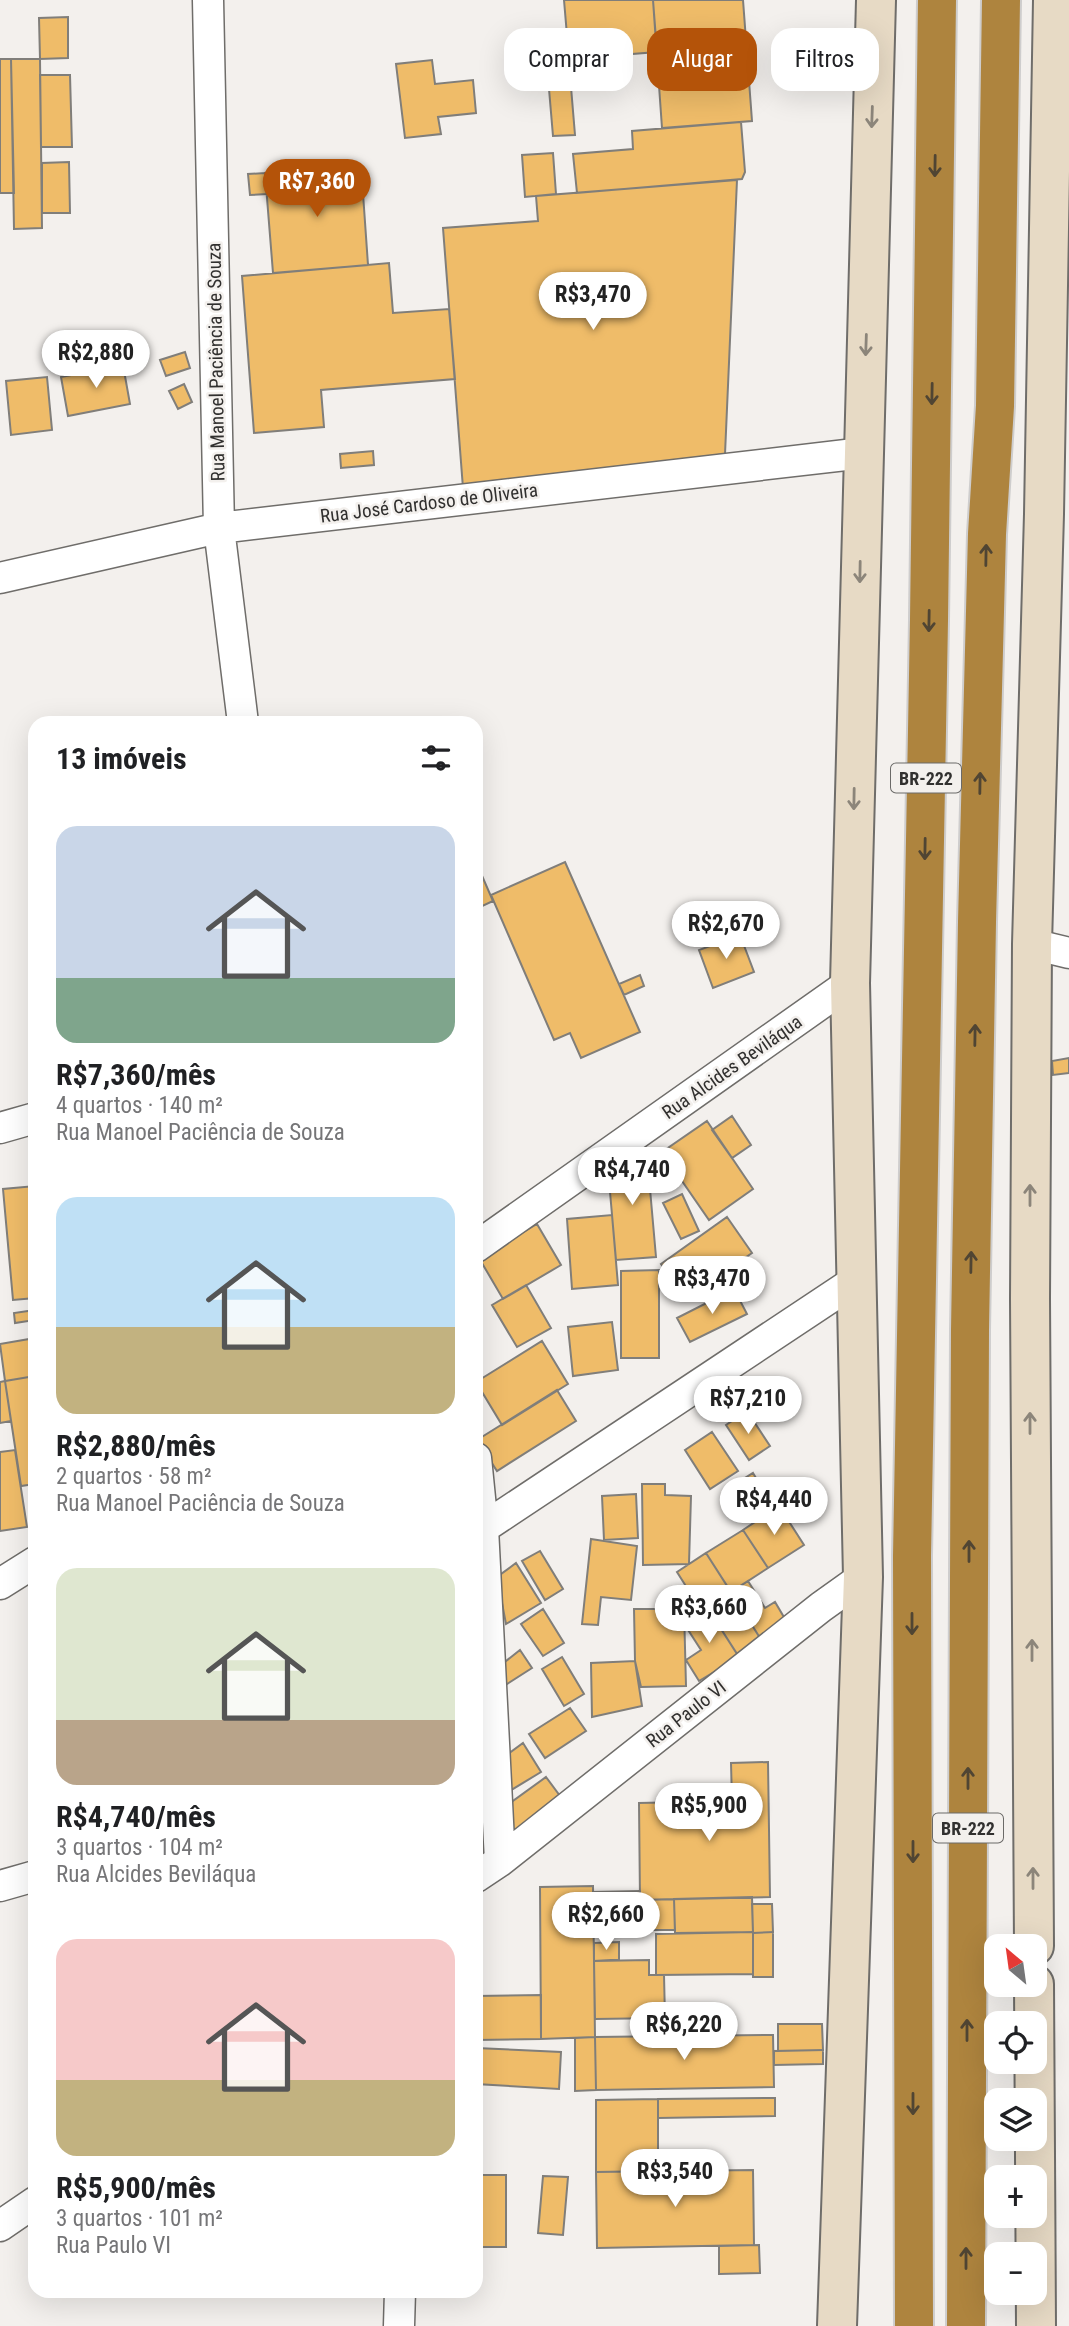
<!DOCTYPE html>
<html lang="pt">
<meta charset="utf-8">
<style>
body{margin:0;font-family:"Roboto Condensed",sans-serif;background:#f2f2f2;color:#202124;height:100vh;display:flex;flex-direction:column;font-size:26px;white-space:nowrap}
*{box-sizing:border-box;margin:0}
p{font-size:23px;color:#757577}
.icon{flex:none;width:38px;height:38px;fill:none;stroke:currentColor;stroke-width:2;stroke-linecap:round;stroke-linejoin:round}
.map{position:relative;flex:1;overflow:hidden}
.panel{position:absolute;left:28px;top:716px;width:455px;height:1582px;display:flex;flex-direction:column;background:#fff;border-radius:21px;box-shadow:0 7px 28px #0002}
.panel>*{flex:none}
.top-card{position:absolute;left:504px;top:28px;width:458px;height:63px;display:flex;gap:14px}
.needle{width:46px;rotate:331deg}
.buttons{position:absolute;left:984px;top:1934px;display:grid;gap:14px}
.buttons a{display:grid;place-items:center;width:63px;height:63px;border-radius:14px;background:#fff;box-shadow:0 7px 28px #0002;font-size:35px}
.price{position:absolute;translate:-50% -60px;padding:0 16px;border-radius:24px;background:#fff;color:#222;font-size:23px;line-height:46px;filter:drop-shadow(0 2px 4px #0008)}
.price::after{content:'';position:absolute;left:50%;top:42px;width:21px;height:16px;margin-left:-10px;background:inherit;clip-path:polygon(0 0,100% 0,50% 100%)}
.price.current{background:#b45309;color:#fff}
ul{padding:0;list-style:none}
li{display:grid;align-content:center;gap:14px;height:371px;padding:0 28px}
li span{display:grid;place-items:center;height:217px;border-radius:21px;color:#555}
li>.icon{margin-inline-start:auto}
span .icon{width:126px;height:126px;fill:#fffc;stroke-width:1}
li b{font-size:30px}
h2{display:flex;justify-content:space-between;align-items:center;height:84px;padding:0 28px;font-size:30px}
.tag{padding:0 24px;border-radius:21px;background:#fff;box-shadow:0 7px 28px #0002;font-size:24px;line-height:63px}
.tag.current{background:#b45309;color:#fff}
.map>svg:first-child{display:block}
</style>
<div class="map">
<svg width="1069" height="2326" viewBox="0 0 1069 2326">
<rect width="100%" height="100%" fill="#f3f0ed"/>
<!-- building -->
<path fill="#efbc69" stroke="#807e7a" stroke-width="2" d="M564,0H653L657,52L569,59Z
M653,0H743L752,121L662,128Z
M68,17V58L40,59L39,18Z
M567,38L571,87L549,89L545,40Z
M0,59H11L14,193H0Z
M11,59H40L42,228L14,229Z
M432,60L435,84L473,80L476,113L438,117L441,134L405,138L396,64Z
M40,75H70L72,147H41Z
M571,87L575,135L553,136L549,89Z
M741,122L745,172L742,179L577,193L573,154L633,149L632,131Z
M553,153L556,194L525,197L522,155Z
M69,162L70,213H42V163Z
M361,165L368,265L273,273L265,173Z
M265,173L267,194L250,195L248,174Z
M737,180L725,454L463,488L443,228L538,221L536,196Z
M389,263L393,313L449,309L455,379L321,390L324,427L254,433L242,276Z
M185,352L190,368L166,376L160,360Z
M123,365L130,404L68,416L61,377Z
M47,377L52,430L11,435L6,381Z
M184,384L192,402L178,409L169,391Z
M373,451L374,465L341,468L340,454Z
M476,862L493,901L476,909Z
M565,862L640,1032L581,1058L570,1033L554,1040L491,895Z
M740,935L754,972L713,988L699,950Z
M640,975L644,986L624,995L619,984Z
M1069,1058V1073L1053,1075L1052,1061Z
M732,1116L751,1145L732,1158L712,1130Z
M707,1121L753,1189L709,1220L662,1152Z
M647,1155L656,1257L616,1260L607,1158Z
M35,1186V1298L13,1300L3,1189Z
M682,1194L699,1231L681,1239L663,1203Z
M612,1215L618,1285L572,1289L567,1219Z
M727,1217L752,1253L685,1299L661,1264Z
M537,1224L561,1265L503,1299L479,1258Z
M659,1270V1358H621V1271Z
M526,1285L551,1328L517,1347L492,1305Z
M734,1289L747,1314L690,1342L677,1318Z
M35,1310V1320L15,1323L14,1313Z
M612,1322L618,1370L573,1376L568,1327Z
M35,1338V1376L5,1381L0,1344Z
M542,1341L568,1384L502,1425L476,1382Z
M35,1376V1484L21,1486L5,1381Z
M5,1381L11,1421L0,1423V1382Z
M557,1390L576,1421L497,1471L477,1440Z
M747,1411L770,1446L749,1460L726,1425Z
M712,1432L738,1471L710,1489L685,1450Z
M15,1450L27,1527L0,1531V1452Z
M753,1473L772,1505L743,1522L724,1491Z
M642,1484H665V1495L691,1496L689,1564L643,1565Z
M636,1494L638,1538L604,1540L602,1496Z
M779,1506L804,1545L768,1568L743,1530Z
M743,1530L768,1568L731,1592L706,1553Z
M591,1539L637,1546L631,1600L601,1597L598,1625L582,1624Z
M540,1551L563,1589L545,1600L522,1561Z
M706,1553L731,1592L701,1610L677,1572Z
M516,1563L541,1603L506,1624L497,1577Z
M748,1581L765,1608L775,1602L788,1624L762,1641L731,1592Z
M731,1592L762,1641L739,1657L707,1607Z
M707,1607L739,1657L699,1681L686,1660L701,1650L683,1622Z
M543,1609L564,1643L543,1656L521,1624Z
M634,1609H684L686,1686L641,1687L635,1661Z
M520,1650L532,1668L504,1686L501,1665Z
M562,1657L584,1694L564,1706L542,1669Z
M635,1661L642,1706L592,1717L591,1663Z
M570,1708L586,1731L545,1758L529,1734Z
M523,1743L541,1772L508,1792L504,1757Z
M768,1762L770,1897L640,1900L639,1803L732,1801L731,1763Z
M546,1777L563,1800L513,1834L506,1806Z
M593,1886L595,2037L541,2039L540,1887Z
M640,1891L641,1930L594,1931L593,1892Z
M752,1897L753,1932L675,1933L674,1899Z
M674,1899L675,1930H641L640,1900Z
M752,1904H772L773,1932L753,1933Z
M753,1932V1974L656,1975V1934Z
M773,1932V1977H753V1933Z
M619,1942V1960L594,1961V1943Z
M649,1960V1975H664L665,2018L595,2019L594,1961Z
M541,1995V2039L476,2040V1996Z
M778,2024H822L823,2050L778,2051Z
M773,2035L774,2087L596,2090L595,2037Z
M595,2037L596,2090L575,2091V2038Z
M476,2048L561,2052L559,2089L476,2084Z
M823,2050V2064L774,2065V2051Z
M775,2098V2116L658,2118V2099Z
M658,2099V2171L596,2172V2100Z
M753,2170L754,2245L597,2248L596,2172Z
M476,2175H506V2247H476Z
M543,2176L568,2177L563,2235L538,2233Z
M759,2245L760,2273L719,2274V2246Z"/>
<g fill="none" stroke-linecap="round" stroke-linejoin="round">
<defs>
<path id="street" d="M208,0L219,528L243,723
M0,578L219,528L863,453
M1032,944L1069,953
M0,1128L35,1118
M476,1247L850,983
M476,1458L483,1528L500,1861
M483,1528L855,1281
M0,1584L35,1562
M476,1877L500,1861L821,1607L863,1577
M0,1886L35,1876
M0,2226L35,2202
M399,2326L400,2291"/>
<path id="secondary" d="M1034,1946L1030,1299L1032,944L1044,514L1053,0
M1034,1984L1036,2326
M837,2326L863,1577L850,983L876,0"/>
<path id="highway" d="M914,2326L912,1556L929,620L937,0
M966,2326L970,1330L977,922L987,534L995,406L1001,0"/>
</defs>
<!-- street casing -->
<use href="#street" stroke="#6f6d6a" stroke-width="33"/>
<!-- secondary casing -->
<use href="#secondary" stroke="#6f6d6a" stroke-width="42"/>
<!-- highway casing -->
<use href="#highway" stroke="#cecdcd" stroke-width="42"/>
<!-- street -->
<use href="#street" stroke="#fff" stroke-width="30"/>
<!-- secondary -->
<use href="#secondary" stroke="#e7dac5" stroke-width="38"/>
<!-- highway -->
<use href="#highway" stroke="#ae843e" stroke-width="38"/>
</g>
<!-- one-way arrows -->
<defs><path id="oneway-shaft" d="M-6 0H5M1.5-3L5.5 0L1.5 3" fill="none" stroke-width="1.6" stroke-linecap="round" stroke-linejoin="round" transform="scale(1.75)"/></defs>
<g stroke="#8c857a">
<use href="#oneway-shaft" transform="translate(872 117) rotate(92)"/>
<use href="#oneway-shaft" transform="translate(866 345) rotate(92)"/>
<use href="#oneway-shaft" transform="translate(860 572) rotate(91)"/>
<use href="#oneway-shaft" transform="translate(854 799) rotate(91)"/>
<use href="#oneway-shaft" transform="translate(1030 1195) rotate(-90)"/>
<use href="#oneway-shaft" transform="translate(1030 1423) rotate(-90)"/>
<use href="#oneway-shaft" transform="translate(1032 1650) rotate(-90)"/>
<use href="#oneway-shaft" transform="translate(1033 1878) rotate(-90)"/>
</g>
<g stroke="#504533">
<use href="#oneway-shaft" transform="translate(935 166) rotate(91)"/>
<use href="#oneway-shaft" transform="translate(932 394) rotate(91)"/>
<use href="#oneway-shaft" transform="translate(986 555) rotate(-89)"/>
<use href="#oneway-shaft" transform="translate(929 621) rotate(91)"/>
<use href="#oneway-shaft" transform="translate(980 783) rotate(-89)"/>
<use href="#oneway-shaft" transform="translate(925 849) rotate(91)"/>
<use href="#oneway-shaft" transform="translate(975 1035) rotate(-89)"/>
<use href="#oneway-shaft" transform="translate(971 1262) rotate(-89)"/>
<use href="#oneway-shaft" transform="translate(969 1551) rotate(-90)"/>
<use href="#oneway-shaft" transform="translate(912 1624) rotate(90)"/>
<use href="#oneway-shaft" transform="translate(968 1778) rotate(-90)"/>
<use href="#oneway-shaft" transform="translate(913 1852) rotate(90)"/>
<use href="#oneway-shaft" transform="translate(967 2030) rotate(-90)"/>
<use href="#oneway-shaft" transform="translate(913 2104) rotate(90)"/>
<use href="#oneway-shaft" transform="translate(966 2258) rotate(-90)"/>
</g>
<g text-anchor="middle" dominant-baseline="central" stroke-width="5" stroke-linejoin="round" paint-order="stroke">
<!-- shield labels -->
<g fill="#f3f0ed" stroke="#6b6a68" stroke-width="2">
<rect x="891" y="763.5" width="70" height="29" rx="5"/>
<rect x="933" y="1813.5" width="70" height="29" rx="5"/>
</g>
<g font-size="18" font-weight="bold" fill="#31302f">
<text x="926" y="778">BR-222</text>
<text x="968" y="1828">BR-222</text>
</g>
<!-- street labels -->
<g font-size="19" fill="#31302f" stroke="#f3f0ed">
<text transform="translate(216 362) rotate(-91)">Rua Manoel Paciência de Souza</text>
<text transform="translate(429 503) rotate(-7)">Rua José Cardoso de Oliveira</text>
<text transform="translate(732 1067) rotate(-35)">Rua Alcides Beviláqua</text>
<text transform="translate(686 1714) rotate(-38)">Rua Paulo VI</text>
</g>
</g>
</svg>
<div class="buttons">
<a><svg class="needle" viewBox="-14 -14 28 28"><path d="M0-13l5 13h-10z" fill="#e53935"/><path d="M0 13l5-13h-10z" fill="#757577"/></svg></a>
<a><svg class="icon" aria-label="locate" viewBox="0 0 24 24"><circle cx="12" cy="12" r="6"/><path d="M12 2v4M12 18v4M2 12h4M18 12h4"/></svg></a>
<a><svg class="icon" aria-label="layers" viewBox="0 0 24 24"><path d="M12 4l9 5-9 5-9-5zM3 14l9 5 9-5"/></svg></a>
<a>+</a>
<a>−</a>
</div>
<b class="price current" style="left:317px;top:219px">R$7,360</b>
<b class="price" style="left:593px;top:332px">R$3,470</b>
<b class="price" style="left:96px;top:390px">R$2,880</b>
<b class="price" style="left:726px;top:961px">R$2,670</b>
<b class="price" style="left:632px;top:1207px">R$4,740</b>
<b class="price" style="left:712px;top:1316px">R$3,470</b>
<b class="price" style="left:748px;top:1436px">R$7,210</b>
<b class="price" style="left:774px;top:1537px">R$4,440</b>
<b class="price" style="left:709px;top:1645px">R$3,660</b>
<b class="price" style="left:709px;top:1843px">R$5,900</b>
<b class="price" style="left:606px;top:1952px">R$2,660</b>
<b class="price" style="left:684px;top:2062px">R$6,220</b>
<b class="price" style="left:675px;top:2209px">R$3,540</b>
<div class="top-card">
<a class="tag">Comprar</a>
<a class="tag current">Alugar</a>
<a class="tag">Filtros</a>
</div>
<section class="panel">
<h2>13 imóveis<svg class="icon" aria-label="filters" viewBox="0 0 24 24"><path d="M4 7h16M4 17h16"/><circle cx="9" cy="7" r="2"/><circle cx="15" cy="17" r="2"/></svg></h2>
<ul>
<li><span style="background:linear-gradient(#c9d6e8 70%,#7fa58c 0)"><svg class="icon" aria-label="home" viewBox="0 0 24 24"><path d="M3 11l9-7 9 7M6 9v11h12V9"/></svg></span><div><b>R$7,360/mês</b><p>4 quartos · 140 m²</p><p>Rua Manoel Paciência de Souza</p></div></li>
<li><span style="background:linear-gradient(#bfe0f5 60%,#c2b280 0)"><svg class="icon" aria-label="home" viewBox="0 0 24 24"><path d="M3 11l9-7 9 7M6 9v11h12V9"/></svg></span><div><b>R$2,880/mês</b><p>2 quartos · 58 m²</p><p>Rua Manoel Paciência de Souza</p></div></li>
<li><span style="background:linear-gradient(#dfe7d0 70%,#b9a48a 0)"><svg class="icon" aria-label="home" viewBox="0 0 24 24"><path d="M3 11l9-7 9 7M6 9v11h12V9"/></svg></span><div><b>R$4,740/mês</b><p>3 quartos · 104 m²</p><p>Rua Alcides Beviláqua</p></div></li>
<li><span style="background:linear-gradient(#f6c9c9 65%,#c2b280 0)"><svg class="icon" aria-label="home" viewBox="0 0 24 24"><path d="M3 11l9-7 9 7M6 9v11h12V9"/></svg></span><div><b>R$5,900/mês</b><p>3 quartos · 101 m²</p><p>Rua Paulo VI</p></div></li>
</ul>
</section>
</div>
